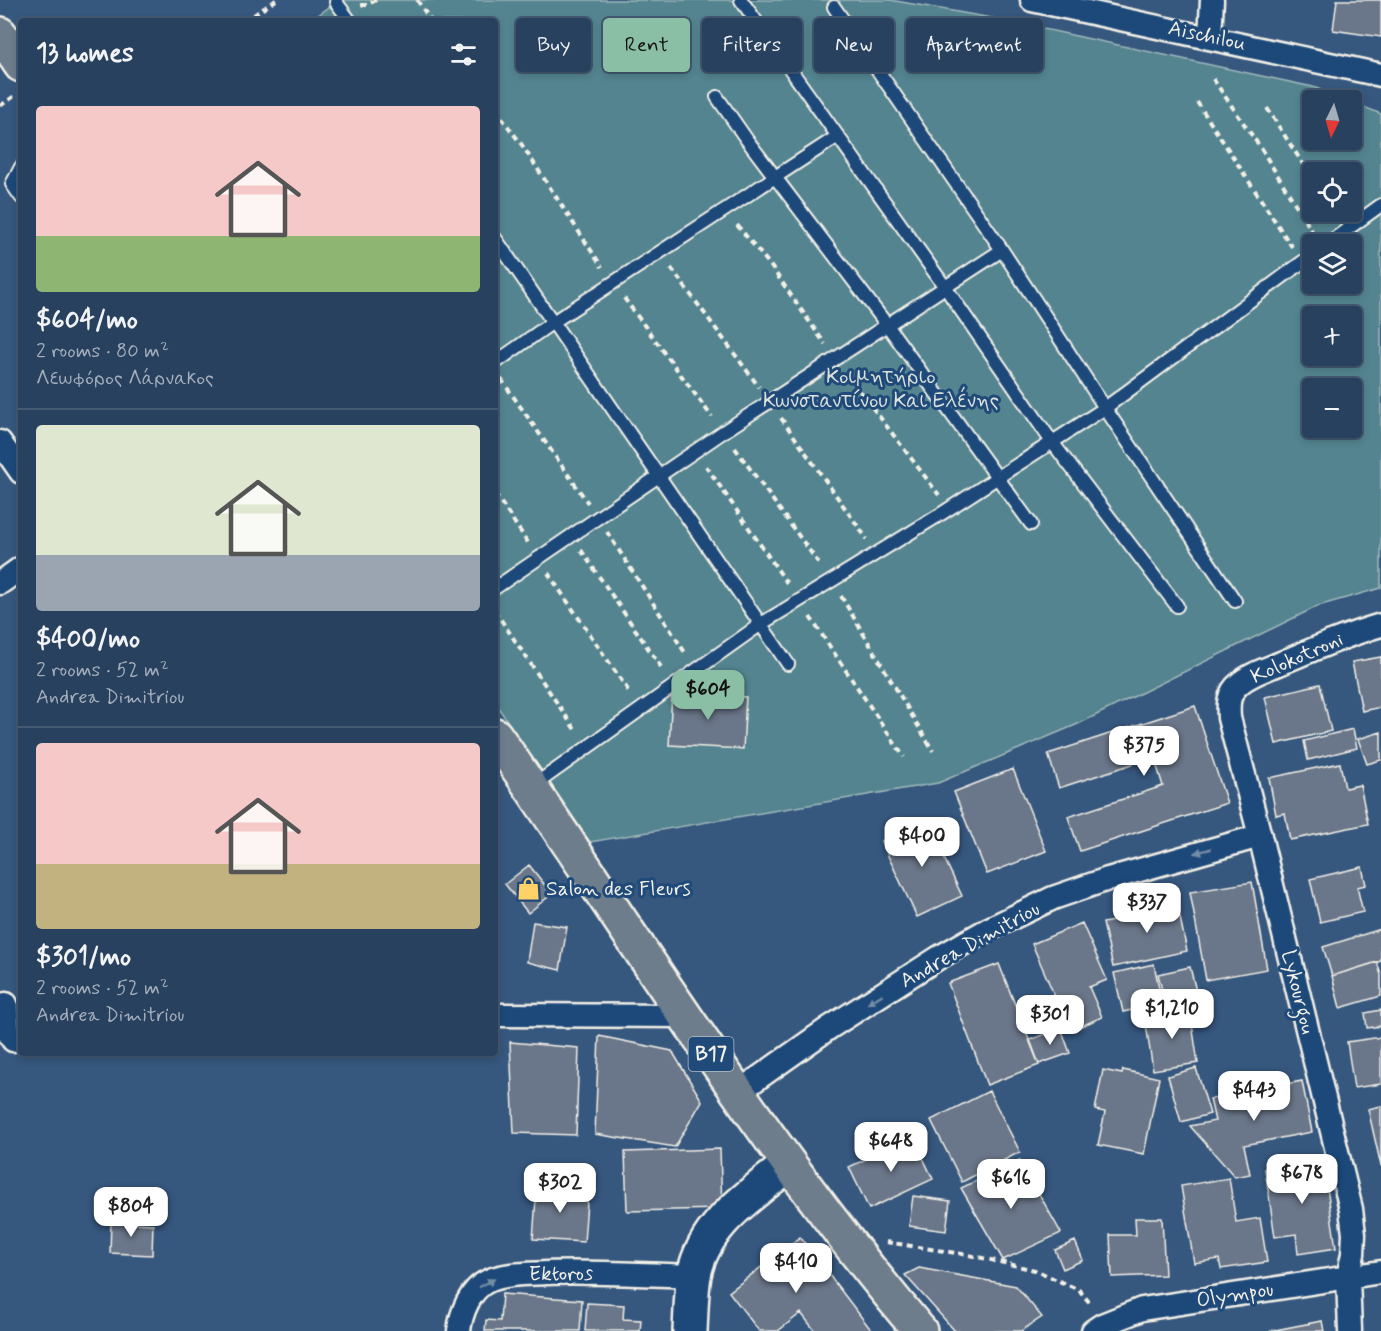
<!DOCTYPE html>
<meta charset="utf-8">
<style>
body{margin:0;font-family:Mynerve,sans-serif;background:#344c67;color:#f1f3f6;height:100vh;display:flex;flex-direction:column;font-size:22px;white-space:nowrap}
*{box-sizing:border-box;margin:0}
p{font-size:20px;color:#a5afbc}
.icon{flex:none;width:33px;height:33px;fill:none;stroke:currentColor;stroke-width:2;stroke-linecap:round;stroke-linejoin:round}
.map{position:relative;flex:1;overflow:hidden}
.sheet{position:absolute;left:18px;top:18px;width:480px;height:1038px;display:flex;flex-direction:column;background:#28415e;border-radius:6px;box-shadow:0 3px 9px #0003,0 0 0 2px #445a73}
.sheet>*{flex:none}
.hud{position:absolute;left:516px;top:18px;width:570px;height:54px;display:flex;gap:12px}
.needle{width:39px;rotate:185deg}
.controls{position:absolute;left:1302px;top:90px;display:grid;gap:12px}
.controls a{display:grid;place-items:center;width:60px;height:60px;border-radius:6px;background:#28415e;box-shadow:0 3px 9px #0003,0 0 0 2px #445a73;font-size:30px}
.price{position:absolute;translate:-50% -51px;padding:0 14px;border-radius:12px;background:#fff;color:#222;font-size:20px;line-height:39px;filter:drop-shadow(0 2px 3px #0008)}
.price::after{content:'';position:absolute;left:50%;top:36px;width:18px;height:14px;margin-left:-9px;background:inherit;clip-path:polygon(0 0,100% 0,50% 100%)}
.price.current{background:#8abfa5;color:#111}
ul{padding:0;list-style:none}
li{display:grid;align-content:center;gap:12px;height:318px;padding:0 18px}
li+li{border-top:2px solid #445a73}
li span{display:grid;place-items:center;height:186px;border-radius:6px;color:#555}
li>.icon{margin-inline-start:auto}
span .icon{width:108px;height:108px;fill:#fffc;stroke-width:1}
li b{font-size:26px}
h2{display:flex;justify-content:space-between;align-items:center;height:72px;padding:0 18px;font-size:26px}
.chip{padding:0 21px;border-radius:6px;background:#28415e;box-shadow:0 3px 9px #0003,0 0 0 2px #445a73;font-size:21px;line-height:54px}
.chip.current{background:#8abfa5;color:#111}
.map>svg:first-child{display:block}
</style>
<div class="map">
<svg width="1381" height="1331" viewBox="0 0 1381 1331">
<rect width="100%" height="100%" fill="#36577e"/>
<filter id="ink" filterUnits="userSpaceOnUse"><feTurbulence type="fractalNoise" baseFrequency=".0167" numOctaves="2"/><feDisplacementMap in="SourceGraphic" scale="12" xChannelSelector="R" yChannelSelector="G"/><feConvolveMatrix kernelMatrix="1 2 1 2 8 2 1 2 1" color-interpolation-filters="sRGB"/></filter>
<g filter="url(#ink)">
<!-- green -->
<path fill="#53848f" stroke="#a4babc" stroke-width="1.5" fill-rule="evenodd" d="M339,0H890L997,19L1313,87L1347,100H1312V140H1352V102L1381,114V588L1318,606L1078,724L938,783L590,842L495,703V21H310ZM1312,172H1352V212H1312ZM1312,244H1352V284H1312ZM1312,316H1352V356H1312ZM1312,388H1352V428H1312Z"/>
<!-- building -->
<path fill="#6a7689" stroke="#f4f1e8" stroke-width="1.5" d="M1337,0H1381V37L1333,30Z
M1381,657V707L1362,711L1352,662Z
M1320,684L1331,731L1276,744L1265,697Z
M672,693L746,697L743,749L669,745Z
M1195,706L1227,803L1080,851L1068,817L1163,786L1154,757L1059,788L1048,754Z
M1353,729L1357,748L1308,760L1304,741Z
M1381,732V760L1367,764L1358,739Z
M1340,763L1345,788L1360,785L1368,824L1290,840L1285,813L1276,815L1269,778Z
M1013,769L1046,851L987,874L954,792Z
M926,820L962,896L917,917L881,841Z
M529,865L552,894L528,913L505,884Z
M1362,867L1366,885L1357,887L1363,912L1320,922L1310,879Z
M1252,882L1267,969L1206,980L1190,892Z
M1174,889L1187,951L1113,967L1103,923L1164,911L1160,892Z
M533,922L567,927L560,970L527,962Z
M1082,923L1107,980L1089,987L1102,1017L1070,1031L1032,944Z
M1381,929V961L1332,976L1323,947Z
M1377,962L1381,975V996L1340,1008L1332,976Z
M999,964L1039,1065L987,1085L948,983Z
M1154,964L1162,1003L1123,1012L1114,973Z
M1190,967L1197,995L1165,1002L1158,974Z
M1381,1010V1026L1367,1028L1365,1013Z
M1190,1011L1198,1063L1153,1070L1145,1018Z
M1061,1028L1070,1053L1039,1064L1030,1040Z
M599,1036L672,1051L702,1101L675,1147L595,1134Z
M1381,1037V1084L1354,1088L1347,1042Z
M510,1042L579,1048L576,1135L514,1133Z
M1196,1068L1210,1114L1181,1122L1168,1076Z
M1103,1070L1122,1074L1123,1070L1159,1078L1144,1154L1098,1145L1105,1112L1095,1110Z
M1302,1081L1312,1132L1244,1145L1250,1174L1235,1177L1190,1126L1215,1121L1210,1099Z
M989,1091L1020,1152L962,1182L931,1120Z
M1381,1106V1166L1368,1109Z
M913,1137L933,1179L869,1209L849,1167Z
M720,1149L722,1209L627,1211L625,1152Z
M1020,1160L1061,1233L1003,1260L961,1188Z
M1323,1160L1336,1248L1298,1254L1296,1234L1275,1237L1265,1169Z
M1229,1178L1236,1222L1260,1218L1267,1262L1221,1269L1219,1259L1194,1263L1181,1186Z
M537,1185L588,1189L584,1242L533,1239Z
M913,1196L950,1201L946,1231L909,1226Z
M1135,1218H1162L1165,1275L1112,1277L1110,1235H1136Z
M111,1222L153,1224L152,1255L110,1253Z
M800,1237L872,1331H815L801,1313L778,1331H759L729,1292Z
M1075,1241L1083,1260L1063,1269L1055,1250Z
M919,1268L1016,1286L1042,1317L1021,1331H955L905,1275Z
M502,1294L582,1300L580,1331H485L486,1320L500,1321Z
M587,1303L624,1305L623,1319L641,1320L640,1331H585Z
M1322,1321L1324,1331H1270Z"/>
<g fill="none" stroke-linecap="round" stroke-linejoin="round">
<defs>
<path id="lane" d="M741,0L945,287L1052,442L1177,606
M336,2L350,21
M834,7L1002,250L1105,408L1235,601
M717,97L747,140L887,325L1031,524
M21,167L12,184L21,197
M495,238L788,664
M1327,244L1381,205
M495,363L553,322L838,136
M495,588L723,432L1002,250
M533,786L761,624L941,514L1105,408L1312,255"/>
<path id="street" d="M1032,0L1381,75
M1210,37L1212,0
M0,442L21,472
M0,583L21,568
M6,1004L8,1032L13,1040
M495,1015L686,1016
M737,1093L829,1028L938,958L987,930L1053,898L1108,879L1260,836
M459,1331C461,1313 470,1289 488,1281C506,1273 528,1274 547,1273C596,1271 645,1275 694,1276
M1093,1331L1102,1325L1142,1309L1381,1272
M1350,1331L1348,1277L1353,1254L1354,1234L1351,1209L1260,836L1229,718C1228,705 1228,693 1239,684C1250,674 1267,669 1281,663C1314,649 1346,635 1381,625"/>
<path id="secondary" d="M690,1331C691,1313 691,1293 694,1275C704,1224 751,1195 788,1165"/>
<path id="primary" d="M0,34L21,65
M495,735C634,936 762,1145 920,1331"/>
</defs>
<!-- lane casing -->
<use href="#lane" stroke="#f4f1e8" stroke-width="16"/>
<!-- street casing -->
<use href="#street" stroke="#f4f1e8" stroke-width="27"/>
<!-- secondary casing -->
<use href="#secondary" stroke="#f4f1e8" stroke-width="38"/>
<!-- primary casing -->
<use href="#primary" stroke="#f4f1e8" stroke-width="38"/>
<!-- path -->
<path stroke="#f4f1e8" stroke-width="4" stroke-dasharray="6 4.5" stroke-linecap="butt" d="M417,0L431,21
M361,5H367L376,0
M245,21L276,0
M1213,79L1260,147L1312,231
M1197,102L1292,247
M0,106L16,95
M1267,108L1312,178
M495,109L522,145L602,267
M737,225L770,265L825,344
M671,268L759,387
M624,298L712,417
M847,374L939,495
M501,379L588,503
M781,418L867,539
M735,448L820,565
M706,466L789,586
M495,494L529,544
M607,532L686,654
M581,550L663,670
M548,573L630,693
M841,596L933,751
M495,611L576,731
M810,617L904,757
M886,1242L969,1255L1035,1270L1079,1290L1090,1303"/>
<!-- lane -->
<use href="#lane" stroke="#1f4a7a" stroke-width="12"/>
<!-- street -->
<use href="#street" stroke="#1f4a7a" stroke-width="22"/>
<!-- secondary -->
<use href="#secondary" stroke="#1f4a7a" stroke-width="33"/>
<!-- primary -->
<use href="#primary" stroke="#6d7d8c" stroke-width="33"/>
</g>
<!-- one-way arrows -->
<defs><path id="oneway-solid" d="M-6-.8H1V-3.2L6.5 0L1 3.2V.8H-6Z" transform="scale(1.5)"/></defs>
<g fill="#748da6">
<use href="#oneway-solid" transform="translate(1203 851) rotate(164)"/>
<use href="#oneway-solid" transform="translate(875 999) rotate(148)"/>
<use href="#oneway-solid" transform="translate(487 1283) rotate(-28)"/>
</g>
</g>
<!-- icons -->
<defs>
<symbol id="shop-bare" viewBox="-9 -9 18 18"><path d="M-5-2.5h2.3a2.7 3.5 0 0 1 5.4 0H5L5.5 6h-11ZM-1.5-2.5h3a1.5 2.3 0 0 0-3 0Z" fill="#ffd166" stroke="#1f4a7a" stroke-width="2.5" paint-order="stroke"/></symbol>
</defs>
<g fill-rule="evenodd">
<use href="#shop-bare" x="512" y="872" width="33" height="33"/>
</g>
<g text-anchor="middle" dominant-baseline="central" stroke-width="6" stroke-linejoin="round" paint-order="stroke">
<!-- shield labels -->
<rect fill="#1f4a7a" stroke="#b4bfc7" stroke-width="1.5" x="688.5" y="1037" width="45" height="34" rx="4.5"/>
<g font-size="20" font-weight="bold" fill="#f4f1e8">
<text x="711" y="1054">B17</text>
</g>
<!-- street labels -->
<g font-size="21" fill="#f4f1e8" stroke="#1f4a7a">
<text transform="translate(1207 36) rotate(12)">Aischilou</text>
<text transform="translate(1297 658) rotate(-24)">Kolokotroni</text>
<text transform="translate(970 945) rotate(-29)">Andrea Dimitriou</text>
<text transform="translate(1298 992) rotate(76)">Lykourgou</text>
<text transform="translate(561 1274) rotate(-1)">Ektoros</text>
<text transform="translate(1235 1295) rotate(-9)">Olympou</text>
</g>
<!-- park labels -->
<g font-size="21" fill="#dce1db" stroke="#1f4a7a">
<text x="881" y="377">Κοιμητήριο<tspan x="881" dy="24">Κωνσταντίνου Και Ελένης</tspan></text>
</g>
<!-- poi labels -->
<g font-size="21" fill="#f4f1e8" stroke="#1f4a7a" text-anchor="start">
<text x="546" y="889">Salon des Fleurs</text>
</g>
</g>
</svg>
<div class="controls">
<a><svg class="needle" viewBox="-14 -14 28 28"><path d="M0-13l5 13h-10z" fill="#e53935"/><path d="M0 13l5-13h-10z" fill="#a5afbc"/></svg></a>
<a><svg class="icon" aria-label="locate" viewBox="0 0 24 24"><circle cx="12" cy="12" r="6"/><path d="M12 2v4M12 18v4M2 12h4M18 12h4"/></svg></a>
<a><svg class="icon" aria-label="layers" viewBox="0 0 24 24"><path d="M12 4l9 5-9 5-9-5zM3 14l9 5 9-5"/></svg></a>
<a>+</a>
<a>−</a>
</div>
<b class="price current" style="left:708px;top:721px">$604</b>
<b class="price" style="left:1144px;top:777px">$375</b>
<b class="price" style="left:922px;top:868px">$400</b>
<b class="price" style="left:1147px;top:934px">$337</b>
<b class="price" style="left:1172px;top:1040px">$1,210</b>
<b class="price" style="left:1050px;top:1046px">$301</b>
<b class="price" style="left:1254px;top:1122px">$443</b>
<b class="price" style="left:891px;top:1173px">$648</b>
<b class="price" style="left:1302px;top:1205px">$678</b>
<b class="price" style="left:1011px;top:1210px">$616</b>
<b class="price" style="left:560px;top:1214px">$302</b>
<b class="price" style="left:131px;top:1238px">$804</b>
<b class="price" style="left:796px;top:1294px">$410</b>
<div class="hud">
<a class="chip">Buy</a>
<a class="chip current">Rent</a>
<a class="chip">Filters</a>
<a class="chip">New</a>
<a class="chip">Apartment</a>
</div>
<section class="sheet">
<h2>13 homes<svg class="icon" aria-label="filters" viewBox="0 0 24 24"><path d="M4 7h16M4 17h16"/><circle cx="9" cy="7" r="2"/><circle cx="15" cy="17" r="2"/></svg></h2>
<ul>
<li><span style="background:linear-gradient(#f6c9c9 70%,#8fb573 0)"><svg class="icon" aria-label="home" viewBox="0 0 24 24"><path d="M3 11l9-7 9 7M6 9v11h12V9"/></svg></span><div><b>$604/mo</b><p>2 rooms · 80 m²</p><p>Λεωφόρος Λάρνακος</p></div></li>
<li><span style="background:linear-gradient(#dfe7d0 70%,#9aa5b1 0)"><svg class="icon" aria-label="home" viewBox="0 0 24 24"><path d="M3 11l9-7 9 7M6 9v11h12V9"/></svg></span><div><b>$400/mo</b><p>2 rooms · 52 m²</p><p>Andrea Dimitriou</p></div></li>
<li><span style="background:linear-gradient(#f6c9c9 65%,#c2b280 0)"><svg class="icon" aria-label="home" viewBox="0 0 24 24"><path d="M3 11l9-7 9 7M6 9v11h12V9"/></svg></span><div><b>$301/mo</b><p>2 rooms · 52 m²</p><p>Andrea Dimitriou</p></div></li>
</ul>
</section>
</div>
